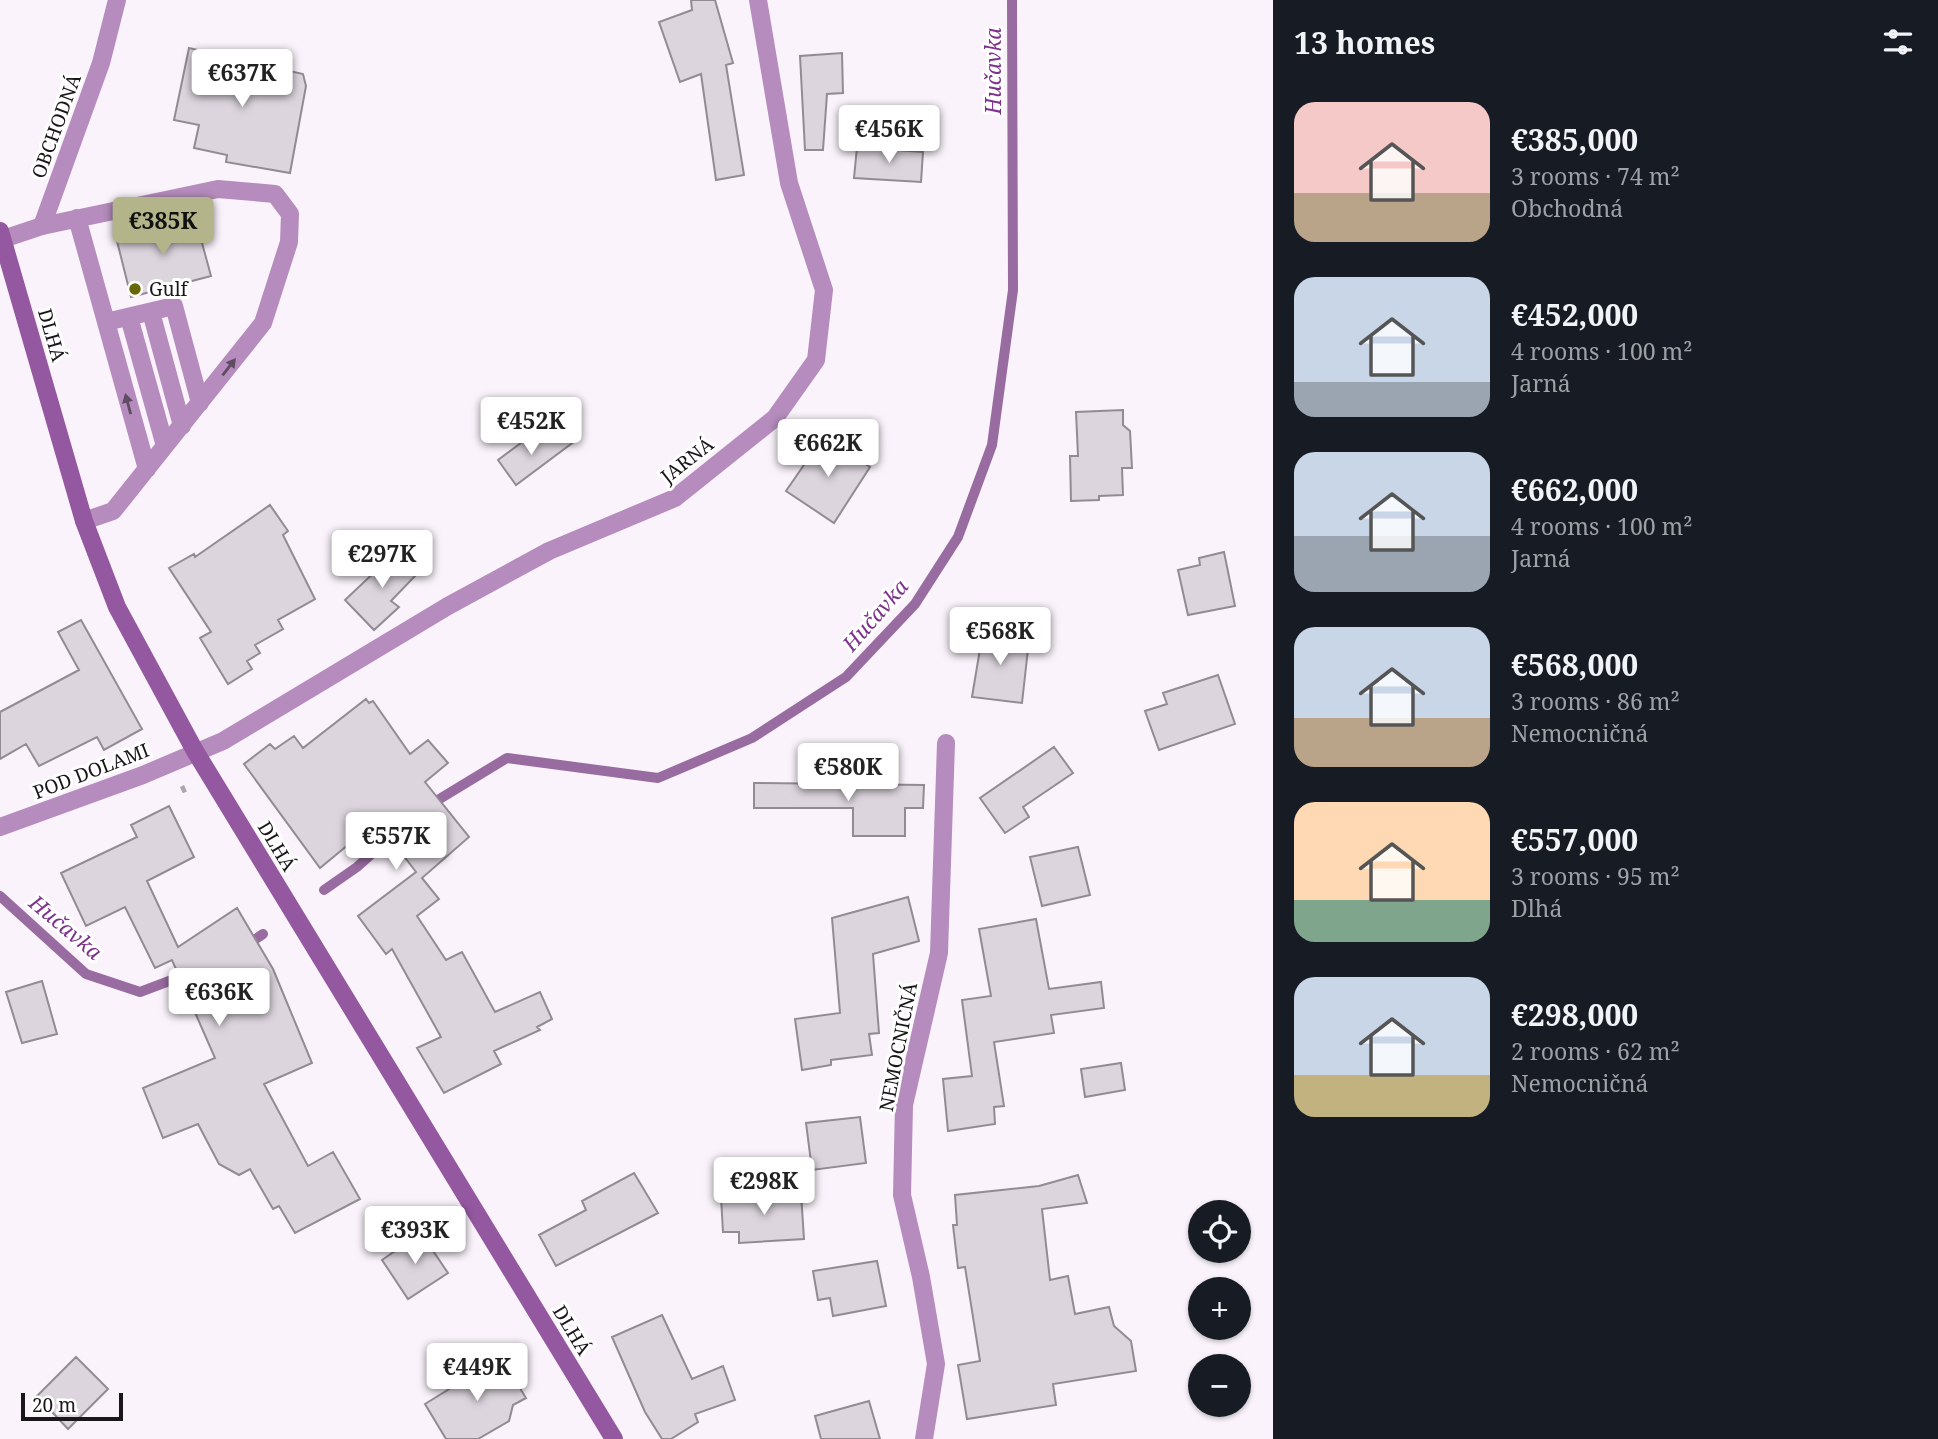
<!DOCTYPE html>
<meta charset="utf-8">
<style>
body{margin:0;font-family:"Noto Serif",serif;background:#242831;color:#f1f3f6;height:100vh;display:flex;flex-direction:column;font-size:26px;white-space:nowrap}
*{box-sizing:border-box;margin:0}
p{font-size:23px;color:#9ea1a6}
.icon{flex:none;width:38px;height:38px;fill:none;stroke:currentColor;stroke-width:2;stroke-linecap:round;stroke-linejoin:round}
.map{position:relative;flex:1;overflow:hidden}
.side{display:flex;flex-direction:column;background:#171b24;width:665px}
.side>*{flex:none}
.tools{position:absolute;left:1188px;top:1200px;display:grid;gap:14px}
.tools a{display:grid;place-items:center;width:63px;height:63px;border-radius:50%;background:#171b24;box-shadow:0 2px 5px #0004;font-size:35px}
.scale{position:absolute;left:21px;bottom:18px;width:102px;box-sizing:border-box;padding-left:7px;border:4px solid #1a171a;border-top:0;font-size:19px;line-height:24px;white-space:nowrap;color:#1a171a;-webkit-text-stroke:5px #fff;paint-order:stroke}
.price{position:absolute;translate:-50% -60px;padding:0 16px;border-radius:7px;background:#fff;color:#222;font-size:23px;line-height:46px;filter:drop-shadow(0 2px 4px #0008)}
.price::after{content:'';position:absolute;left:50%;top:42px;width:21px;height:16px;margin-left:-10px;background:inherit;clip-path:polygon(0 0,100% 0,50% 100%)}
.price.selected{background:#b3b48a;color:#111}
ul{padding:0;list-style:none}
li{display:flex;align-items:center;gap:21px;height:175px;padding:0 21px}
li span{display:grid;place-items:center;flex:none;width:196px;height:140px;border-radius:21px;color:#555}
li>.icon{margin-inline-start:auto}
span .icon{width:84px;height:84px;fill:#fffc;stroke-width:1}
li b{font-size:30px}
h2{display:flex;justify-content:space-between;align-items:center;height:84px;padding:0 21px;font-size:30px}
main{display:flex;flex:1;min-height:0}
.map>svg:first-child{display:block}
</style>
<main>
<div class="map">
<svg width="1273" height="1439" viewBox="0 0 1273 1439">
<rect width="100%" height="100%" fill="#faf3fb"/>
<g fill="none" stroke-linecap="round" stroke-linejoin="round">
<!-- stream -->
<path stroke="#996ca1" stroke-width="10" d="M428,806L507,758L658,778L752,738L846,677L915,604L958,537L992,445L1013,290L1012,0
M324,890L357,867L399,829
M0,896L86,974L140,992L193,972
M245,946L263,934"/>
</g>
<!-- building -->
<path fill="#ddd5de" stroke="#928b93" stroke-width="2" d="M691,0H715L733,63L726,65L744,175L716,180L701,74L680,82L659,22L692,10Z
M189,48L303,74L306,86L290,173L226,162L227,155L194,148L199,125L174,120Z
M842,53L843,93L827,94L823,150H805L800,56Z
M857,147L923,152L921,182L854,178Z
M195,217L211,276L131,297L116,237Z
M1123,410V425L1130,431L1132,468H1122L1123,495L1099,496V500L1071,501L1070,456H1078L1076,412Z
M824,436L870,467L834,523L786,491Z
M529,437L575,441L516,485L498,460Z
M270,505L288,531L283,535L315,599L278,620L283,629L255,645L260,653L247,661L252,669L228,684L200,638L211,632L169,568L194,554L195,557Z
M400,548L417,574L391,601L399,607L374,630L345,600Z
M1224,552L1235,606L1188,615L1178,570L1200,565L1199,558Z
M81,620L142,729L104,750L97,737L39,766L26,744L0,759V712L79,670L58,632Z
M984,625L1013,626L1011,647L1028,649L1022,703L972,697Z
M1218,675L1235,724L1159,750L1145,711L1167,704L1163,693Z
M366,699L369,703L373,701L410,754L428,740L448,763L425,782L469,837L422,878L439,899L417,916L446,960L462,952L495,1012L540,992L552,1019L537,1027L540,1030L494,1051L501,1064L444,1093L417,1048L441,1037L392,949L386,954L358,916L416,872L377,821L320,868L244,764L270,744L275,749L294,736L303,748Z
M1054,747L1073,773L1023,807L1029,817L1005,833L980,798Z
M754,783L924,785L923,808H905V836H853V808H754Z
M169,806L194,857L147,881L178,947L237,908L273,969L312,1063L264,1084L308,1166L333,1152L360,1199L295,1233L279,1206L273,1209L250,1169L239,1175L219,1164L198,1124L163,1138L143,1088L215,1058L172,960L155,968L125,907L86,926L61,873L137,837L131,825Z
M1078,847L1090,895L1042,906L1030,857Z
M908,897L919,941L873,954L879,1033L869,1034L872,1055L831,1060V1065L802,1070L795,1019L840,1013L832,918Z
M1036,919L1049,989L1101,982L1104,1008L1051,1015L1054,1033L994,1042L1004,1106L994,1107L995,1124L948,1131L943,1079L972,1076L962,1000L991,996L979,929Z
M42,981L57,1034L22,1043L6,992Z
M1121,1063L1125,1090L1085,1097L1081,1069Z
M860,1117L866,1163L812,1170L806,1123Z
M634,1173L658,1213L556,1266L539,1235L586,1210L582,1201Z
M1078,1175L1087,1203L1042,1209L1050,1280L1068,1276L1075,1314L1109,1307L1114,1326L1131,1341L1136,1371L1053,1384L1056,1405L967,1419L958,1365L980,1361L965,1267L958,1268L953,1225H957L955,1195L1039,1186Z
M801,1193L804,1239L739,1243V1232H723L721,1197Z
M421,1233L448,1273L408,1299L382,1260Z
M877,1261L886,1306L833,1316L830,1298L818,1300L813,1271Z
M662,1315L692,1379L723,1366L735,1400L695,1414L698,1422L671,1439H662L645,1412L612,1337Z
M76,1357L108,1389L68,1429L37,1396Z
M501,1357L526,1398L513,1405L509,1421L478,1439H446L425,1404Z
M869,1401L880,1439H821L815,1416Z"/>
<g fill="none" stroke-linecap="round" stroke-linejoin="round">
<!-- path -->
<path stroke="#aba5ac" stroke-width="4.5" stroke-dasharray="7 3.5" stroke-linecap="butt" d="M182,786L186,795"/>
<!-- lane -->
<path stroke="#b58cbd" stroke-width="18" d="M77,218L147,469
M42,226L218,189L275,194L290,214L289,242L263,323L113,511L84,521
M151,312L182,426
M129,317L165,446
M106,322L174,306L200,403"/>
<!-- street -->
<path stroke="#b58cbd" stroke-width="18" d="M3,239L42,226L101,63L117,0
M0,827L143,775L223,741L448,606L549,551L675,498L775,418L816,360L824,290L789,183L758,0
M924,1439L936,1364L921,1277L902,1195L904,1105L939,953L946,743"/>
<!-- secondary -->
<path stroke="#9458a0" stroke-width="18" d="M0,231L84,521L117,607L195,751L614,1439"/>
</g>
<!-- one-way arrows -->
<defs><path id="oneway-solid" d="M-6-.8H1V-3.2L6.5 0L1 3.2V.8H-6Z" transform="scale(1.75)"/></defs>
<g fill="#604c63">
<use href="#oneway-solid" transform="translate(229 367) rotate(-52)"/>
<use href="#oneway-solid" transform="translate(128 404) rotate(-105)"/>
</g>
<!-- markers -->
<circle fill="#676805" stroke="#fff" stroke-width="2.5" cx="135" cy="289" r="7"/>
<g text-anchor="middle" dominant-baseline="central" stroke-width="6" stroke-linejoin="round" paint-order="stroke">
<!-- street labels -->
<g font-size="19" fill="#1a171a" stroke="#fff">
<text transform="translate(56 126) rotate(-70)">OBCHODNÁ</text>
<text transform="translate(52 335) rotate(74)">DLHÁ</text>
<text transform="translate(687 460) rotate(-38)">JARNÁ</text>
<text transform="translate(91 771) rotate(-21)">POD DOLAMI</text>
<text transform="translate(277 846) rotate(59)">DLHÁ</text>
<text transform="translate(898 1047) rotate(-79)">NEMOCNIČNÁ</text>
<text transform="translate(572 1330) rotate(59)">DLHÁ</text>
</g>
<!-- poi labels -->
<g font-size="19" fill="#1a171a" stroke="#fff" text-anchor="start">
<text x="149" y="289">Gulf</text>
</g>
<!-- water labels -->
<g font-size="21" font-style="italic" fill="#7d328c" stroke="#fff">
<text transform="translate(993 71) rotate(-90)">Hučavka</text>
<text transform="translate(875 615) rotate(-49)">Hučavka</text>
<text transform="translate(66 927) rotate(40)">Hučavka</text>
</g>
</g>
</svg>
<div class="tools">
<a><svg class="icon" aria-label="locate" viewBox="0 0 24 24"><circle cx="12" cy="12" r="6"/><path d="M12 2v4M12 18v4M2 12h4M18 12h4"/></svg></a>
<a>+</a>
<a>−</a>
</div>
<div class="scale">20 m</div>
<b class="price" style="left:242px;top:109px">€637K</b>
<b class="price" style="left:889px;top:165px">€456K</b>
<b class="price selected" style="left:163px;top:257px">€385K</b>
<b class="price" style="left:531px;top:457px">€452K</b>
<b class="price" style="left:828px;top:479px">€662K</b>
<b class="price" style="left:382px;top:590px">€297K</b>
<b class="price" style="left:1000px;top:667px">€568K</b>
<b class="price" style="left:848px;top:803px">€580K</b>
<b class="price" style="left:396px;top:872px">€557K</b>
<b class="price" style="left:219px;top:1028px">€636K</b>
<b class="price" style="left:764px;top:1217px">€298K</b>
<b class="price" style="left:415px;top:1266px">€393K</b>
<b class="price" style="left:477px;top:1403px">€449K</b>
</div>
<section class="side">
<h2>13 homes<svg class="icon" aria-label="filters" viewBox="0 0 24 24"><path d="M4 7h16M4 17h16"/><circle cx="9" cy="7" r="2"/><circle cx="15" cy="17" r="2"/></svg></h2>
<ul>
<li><span style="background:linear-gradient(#f6c9c9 65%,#b9a48a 0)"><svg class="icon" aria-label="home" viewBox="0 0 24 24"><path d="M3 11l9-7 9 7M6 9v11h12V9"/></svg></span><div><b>€385,000</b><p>3 rooms · 74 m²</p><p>Obchodná</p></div></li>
<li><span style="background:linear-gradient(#c9d6e8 75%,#9aa5b1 0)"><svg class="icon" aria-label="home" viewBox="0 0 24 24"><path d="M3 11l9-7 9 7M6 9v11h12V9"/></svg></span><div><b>€452,000</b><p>4 rooms · 100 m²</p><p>Jarná</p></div></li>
<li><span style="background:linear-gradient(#c9d6e8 60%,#9aa5b1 0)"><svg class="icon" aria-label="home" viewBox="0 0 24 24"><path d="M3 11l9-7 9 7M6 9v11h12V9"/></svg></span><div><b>€662,000</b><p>4 rooms · 100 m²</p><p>Jarná</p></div></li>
<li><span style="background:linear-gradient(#c9d6e8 65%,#b9a48a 0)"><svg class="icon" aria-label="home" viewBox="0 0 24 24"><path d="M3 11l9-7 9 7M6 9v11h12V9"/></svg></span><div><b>€568,000</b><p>3 rooms · 86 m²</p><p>Nemocničná</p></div></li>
<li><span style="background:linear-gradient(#ffd9b3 70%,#7fa58c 0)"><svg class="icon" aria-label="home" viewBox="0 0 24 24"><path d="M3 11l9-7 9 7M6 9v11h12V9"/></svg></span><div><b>€557,000</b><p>3 rooms · 95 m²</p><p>Dlhá</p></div></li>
<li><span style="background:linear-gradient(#c9d6e8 70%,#c2b280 0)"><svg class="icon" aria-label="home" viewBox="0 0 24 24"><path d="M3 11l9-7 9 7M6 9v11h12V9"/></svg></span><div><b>€298,000</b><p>2 rooms · 62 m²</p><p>Nemocničná</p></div></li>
</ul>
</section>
</main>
